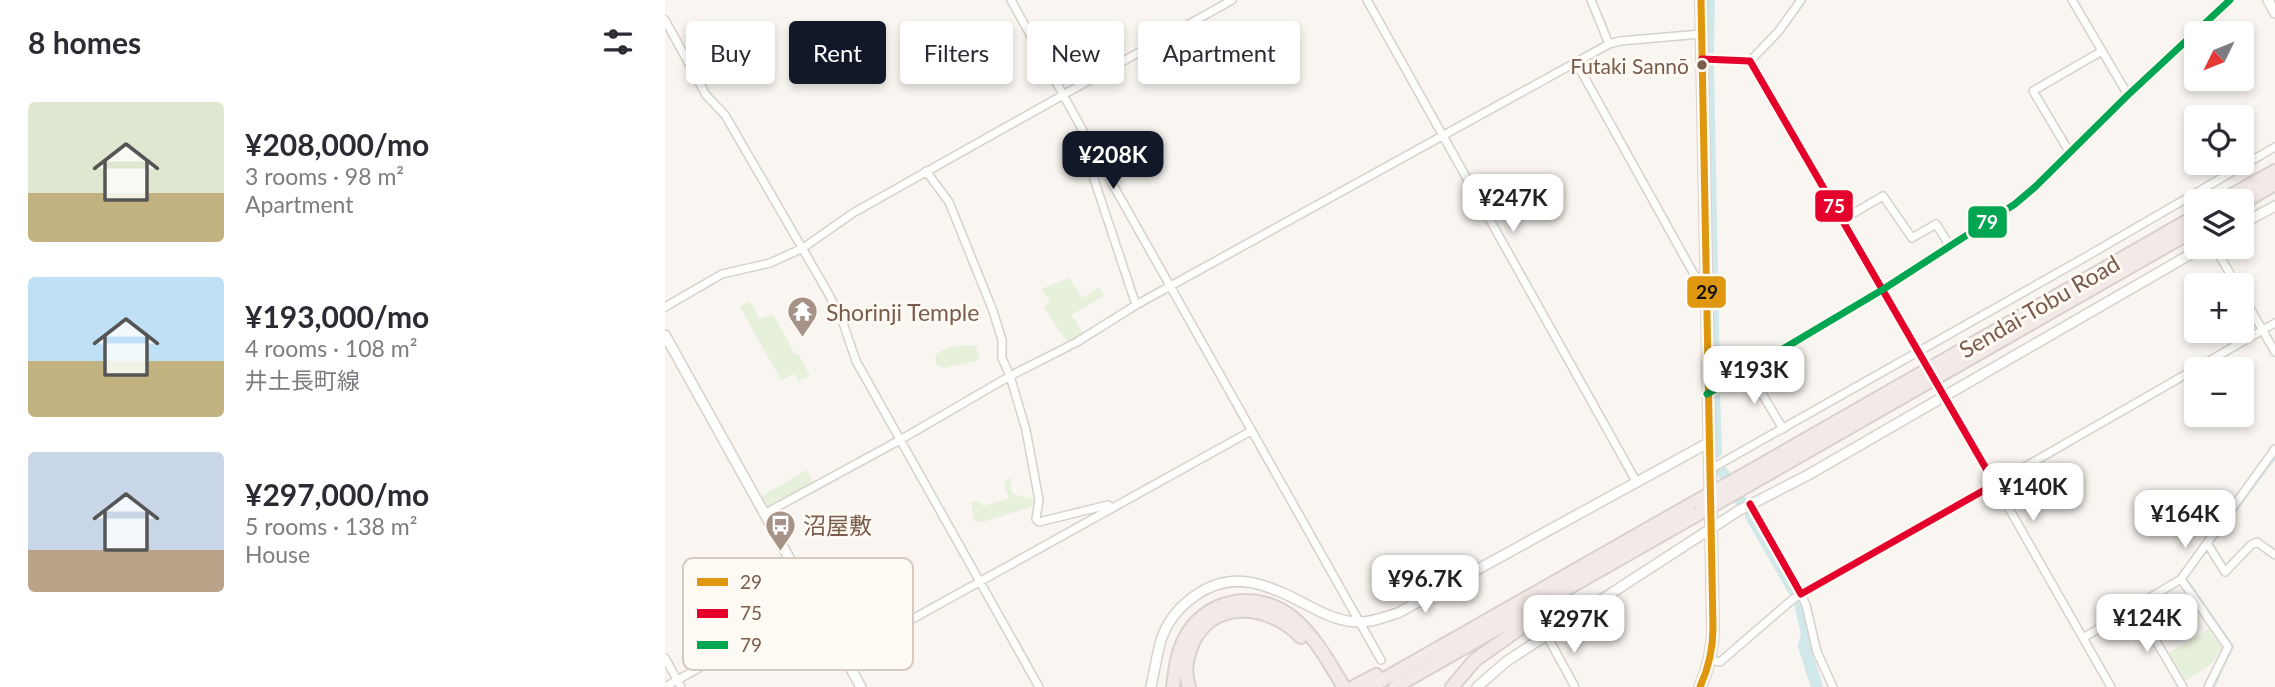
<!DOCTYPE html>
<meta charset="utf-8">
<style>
body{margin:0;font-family:Lato,"Noto Sans JP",sans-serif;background:#f2f2f3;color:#2b2b33;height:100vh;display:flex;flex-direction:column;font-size:26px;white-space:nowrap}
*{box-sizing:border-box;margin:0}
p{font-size:23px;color:#7c7c81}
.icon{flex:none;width:38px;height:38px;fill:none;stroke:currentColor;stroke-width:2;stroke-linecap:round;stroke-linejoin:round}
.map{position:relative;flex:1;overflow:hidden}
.side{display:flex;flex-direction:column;background:#fff;width:665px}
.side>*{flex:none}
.guide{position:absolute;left:21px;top:21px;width:665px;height:63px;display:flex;gap:14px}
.needle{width:46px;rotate:227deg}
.fabs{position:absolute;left:1519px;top:21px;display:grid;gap:14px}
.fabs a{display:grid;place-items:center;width:70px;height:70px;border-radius:7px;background:#fff;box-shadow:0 4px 10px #0003;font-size:35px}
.price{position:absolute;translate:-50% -60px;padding:0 16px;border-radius:14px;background:#fff;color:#222;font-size:23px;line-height:46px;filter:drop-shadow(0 2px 4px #0008)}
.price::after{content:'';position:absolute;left:50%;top:42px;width:21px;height:16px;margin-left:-10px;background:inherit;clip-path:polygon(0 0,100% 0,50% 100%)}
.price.active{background:#111827;color:#fff}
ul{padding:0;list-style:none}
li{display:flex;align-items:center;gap:21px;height:175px;padding:0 28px}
li span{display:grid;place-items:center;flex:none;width:196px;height:140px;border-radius:7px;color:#555}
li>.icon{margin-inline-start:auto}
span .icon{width:84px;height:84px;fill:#fffc;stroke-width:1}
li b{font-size:30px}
h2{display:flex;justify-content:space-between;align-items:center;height:84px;padding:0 28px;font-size:30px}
.tag{padding:0 24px;border-radius:7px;background:#fff;box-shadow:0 4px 10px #0003;font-size:24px;line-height:63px}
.tag.active{background:#111827;color:#fff}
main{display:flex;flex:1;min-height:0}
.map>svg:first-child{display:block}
</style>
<main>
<section class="side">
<h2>8 homes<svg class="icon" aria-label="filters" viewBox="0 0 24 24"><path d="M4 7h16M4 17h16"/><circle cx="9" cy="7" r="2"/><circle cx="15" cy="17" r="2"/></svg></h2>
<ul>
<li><span style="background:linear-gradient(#dfe7d0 65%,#c2b280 0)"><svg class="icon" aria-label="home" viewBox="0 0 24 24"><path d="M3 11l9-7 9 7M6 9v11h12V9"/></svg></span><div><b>¥208,000/mo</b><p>3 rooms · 98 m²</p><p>Apartment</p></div></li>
<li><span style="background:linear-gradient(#bfe0f5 60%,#c2b280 0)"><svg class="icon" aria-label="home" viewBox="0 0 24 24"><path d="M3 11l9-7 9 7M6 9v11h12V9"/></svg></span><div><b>¥193,000/mo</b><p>4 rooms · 108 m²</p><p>井土長町線</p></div></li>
<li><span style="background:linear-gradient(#c9d6e8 70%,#b9a48a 0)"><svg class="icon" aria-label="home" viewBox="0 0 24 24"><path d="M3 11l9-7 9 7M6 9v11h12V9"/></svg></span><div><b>¥297,000/mo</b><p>5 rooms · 138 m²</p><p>House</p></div></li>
</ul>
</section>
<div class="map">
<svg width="1610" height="687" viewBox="0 0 1610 687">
<rect width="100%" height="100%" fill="#f9f5f0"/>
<!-- green -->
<path fill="#e7f0db" d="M404,278L417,298L434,287L439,296L406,315L419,334L403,343L378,307L385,302L376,289Z
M85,301L94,319L108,314L130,354L133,353L145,376L134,381L129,374L116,380L75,307Z
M311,345L314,360L279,368L272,365L270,355L283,347Z
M142,470L149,483L101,507L95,497Z
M343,478L347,480L345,487L348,494L368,499L370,503L368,506L318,522L309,521L306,502L313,501L318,506L344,499L339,484Z
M1544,629L1557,647L1547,664L1518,682L1502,654Z"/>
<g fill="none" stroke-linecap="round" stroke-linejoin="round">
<!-- stream -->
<path stroke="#d0e8ea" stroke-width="2" d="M1547,543L1610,458
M1529,568L1542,550
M1521,578L1568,646L1549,687"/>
<!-- river -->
<path stroke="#d0e8ea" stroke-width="12" d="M1043,51L1044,0
M1043,63L1049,379
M1049,395L1051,452
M1056,470L1077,503
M1086,516L1130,592
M1134,599L1142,634L1139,646L1152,687"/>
<defs>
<path id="minor" d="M346,0L434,160L432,168L428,172L429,179L471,305
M702,0L971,481
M926,0L944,44
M1407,0L1463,95
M0,20L41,95L60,115L162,291L177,320L191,361L374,687
M1037,59L1085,61L1260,363
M1085,61L1113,32L1136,0
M911,62L1030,276L1040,279
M1405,153L1368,91L1437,51
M434,160L716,660
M261,171L284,202L328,311L337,340V358L345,376L361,430L374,500L371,519L374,522L443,505L446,507
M1549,247L1572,285
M1577,294L1610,352
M0,307L57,274L105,263L138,248L188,213L567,0
M1083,370L1118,429
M1043,394L1217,290L1285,246L1271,224L1247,238L1218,196L1177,220
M1044,470L1417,259L1610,147
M1085,504L1136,594L1330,484L1273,385
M99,514L235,440L345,376L412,342L471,305L944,44L955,41L1036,34
M1542,543L1560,572L1586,545L1592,542L1610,555
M1516,579L1563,647L1543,687
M1471,607L1518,687
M882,636L910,687
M1418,638L1516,579L1610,449
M179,657L586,431
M0,658L16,687
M1046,660L1055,662L1128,599L1136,594L1141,605L1152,652L1168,687
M0,687L149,603
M1446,687L1330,484L1610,323"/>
<path id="tertiary" d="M1603,0L1610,13
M1577,224L1610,206
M1285,246L1350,204L1370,187L1463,95L1565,0
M0,335L196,687
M486,687C489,672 492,655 496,640C508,605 545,577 582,582C594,583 606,588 618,593C643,604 663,620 691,622C706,623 719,617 733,613L1043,443
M812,687L842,661L1073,511L1143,475L1538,247"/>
<path id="primary" d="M1035,687C1044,667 1048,650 1048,628L1036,0"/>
<path id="motorway" d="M1556,201L1610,171
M1577,203L1610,184
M1068,481L1531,216
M1073,491L1531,229
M508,687C510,671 512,654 519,640C539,598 593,589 628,618C650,636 664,663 679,687
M524,687C520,675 521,661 525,650C543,597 604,603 636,637
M688,687L711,675
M705,687L1032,501
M730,687L1033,514
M787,687L810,660L881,610"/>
</defs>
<!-- minor casing -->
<use href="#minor" stroke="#d7d1cb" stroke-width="10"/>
<!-- tertiary casing -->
<use href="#tertiary" stroke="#d7d1cb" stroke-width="12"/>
<!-- primary casing -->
<use href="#primary" stroke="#dad1cc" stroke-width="14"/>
<!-- motorway casing -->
<use href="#motorway" stroke="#dad1cc" stroke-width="16"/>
<!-- minor -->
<use href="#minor" stroke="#fefefd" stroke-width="7"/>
<!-- tertiary -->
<use href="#tertiary" stroke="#fefefd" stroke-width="9"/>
<!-- primary -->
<use href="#primary" stroke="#f3eee8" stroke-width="10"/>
<!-- motorway -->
<use href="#motorway" stroke="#f2eae7" stroke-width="12"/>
<defs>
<path id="motorway-bridge" d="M1032,501L1068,481
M1033,514L1073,491"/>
</defs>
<!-- motorway-bridge casing -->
<use href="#motorway-bridge" stroke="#dad1cc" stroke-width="16" stroke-linecap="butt"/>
<!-- motorway-bridge -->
<use href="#motorway-bridge" stroke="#f2eae7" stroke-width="12"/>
<defs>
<path id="bus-1" d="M1035,687C1044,667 1048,650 1048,628L1036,0"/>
<path id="bus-2" d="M1037,59L1085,61L1330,484L1136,594L1085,504"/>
<path id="bus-3" d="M1042,394L1217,290L1350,204L1370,187L1463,95L1565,0"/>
</defs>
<!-- bus-1 casing -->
<use href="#bus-1" stroke="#fffaf3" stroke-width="12"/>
<!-- bus-2 casing -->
<use href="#bus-2" stroke="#fffaf3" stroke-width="12"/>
<!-- bus-3 casing -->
<use href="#bus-3" stroke="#fffaf3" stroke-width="12"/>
<!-- bus-1 -->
<use href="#bus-1" stroke="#de970f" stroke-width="7"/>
<!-- bus-2 -->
<use href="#bus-2" stroke="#e4002b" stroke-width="7"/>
<!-- bus-3 -->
<use href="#bus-3" stroke="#00a651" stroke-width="7"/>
</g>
<!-- icons -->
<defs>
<symbol id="temple-pin" viewBox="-11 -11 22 30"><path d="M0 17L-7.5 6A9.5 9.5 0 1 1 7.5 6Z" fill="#a69286" stroke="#fffaf3"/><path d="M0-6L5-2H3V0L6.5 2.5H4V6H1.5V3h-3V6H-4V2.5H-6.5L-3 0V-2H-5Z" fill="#fff"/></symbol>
<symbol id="bus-pin" viewBox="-11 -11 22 30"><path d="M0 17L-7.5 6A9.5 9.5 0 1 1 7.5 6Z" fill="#a69286" stroke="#fffaf3"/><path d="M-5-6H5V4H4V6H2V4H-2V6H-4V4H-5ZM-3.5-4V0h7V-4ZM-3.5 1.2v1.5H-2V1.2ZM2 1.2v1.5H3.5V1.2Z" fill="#fff"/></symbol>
</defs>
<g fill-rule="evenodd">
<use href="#temple-pin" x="120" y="294" width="35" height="47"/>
<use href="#bus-pin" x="98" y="508" width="35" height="47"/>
</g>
<!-- markers -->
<circle fill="#7a5c4d" stroke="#fffaf3" stroke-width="2.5" cx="1037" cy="65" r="6"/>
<g text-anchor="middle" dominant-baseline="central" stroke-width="6" stroke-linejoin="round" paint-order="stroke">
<!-- bus labels -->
<g font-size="21" fill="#7a5c4d" stroke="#fffaf3" text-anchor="end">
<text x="1024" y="65">Futaki Sannō</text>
</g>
<!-- street labels -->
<g font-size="23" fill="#7a5c4d" stroke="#fffaf3">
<text transform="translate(1374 306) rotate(-30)">Sendai-Tobu Road</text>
</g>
<!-- poi labels -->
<g font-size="23" fill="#7a5c4d" stroke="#fffaf3" text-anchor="start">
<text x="161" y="312">Shorinji Temple</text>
<text x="138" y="525">沼屋敷</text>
</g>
</g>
<!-- legend -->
<rect x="18" y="558" width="230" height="112" rx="10" fill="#fffaf3" stroke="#d7cbc1" stroke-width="2"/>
<rect x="32" y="578" width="31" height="8" fill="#de970f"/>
<rect x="32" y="609" width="31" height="9" fill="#e4002b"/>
<rect x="32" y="641" width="31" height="8" fill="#00a651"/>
<g font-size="19" fill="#7a5c4d">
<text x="75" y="589">29</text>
<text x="75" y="620">75</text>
<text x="75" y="652">79</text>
</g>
<g stroke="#fffaf3" stroke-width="2.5">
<rect x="1149" y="189" width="40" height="34" rx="7" fill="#e4002b"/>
<rect x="1302" y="205" width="41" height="34" rx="7" fill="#00a651"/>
<rect x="1021" y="275" width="41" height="34" rx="7" fill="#de970f"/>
</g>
<g font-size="19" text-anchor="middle" font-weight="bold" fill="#fff">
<text x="1169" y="213">75</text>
<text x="1322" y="229">79</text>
</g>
<g font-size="19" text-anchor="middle" font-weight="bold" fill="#111">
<text x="1042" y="299">29</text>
</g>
</svg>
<div class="fabs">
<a><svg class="needle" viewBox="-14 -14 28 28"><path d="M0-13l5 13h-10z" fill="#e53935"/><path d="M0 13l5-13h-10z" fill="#7c7c81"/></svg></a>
<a><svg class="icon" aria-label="locate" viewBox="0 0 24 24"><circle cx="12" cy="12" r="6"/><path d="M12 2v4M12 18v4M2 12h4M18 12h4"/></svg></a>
<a><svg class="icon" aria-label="layers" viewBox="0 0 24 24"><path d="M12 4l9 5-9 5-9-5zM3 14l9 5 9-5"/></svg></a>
<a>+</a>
<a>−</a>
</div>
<b class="price active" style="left:448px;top:191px">¥208K</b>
<b class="price" style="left:848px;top:234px">¥247K</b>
<b class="price" style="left:1089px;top:406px">¥193K</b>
<b class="price" style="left:1368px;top:523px">¥140K</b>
<b class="price" style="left:1520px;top:550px">¥164K</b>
<b class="price" style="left:760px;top:615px">¥96.7K</b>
<b class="price" style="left:1482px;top:654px">¥124K</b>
<b class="price" style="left:909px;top:655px">¥297K</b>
<div class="guide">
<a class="tag">Buy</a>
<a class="tag active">Rent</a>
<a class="tag">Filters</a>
<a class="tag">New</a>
<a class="tag">Apartment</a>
</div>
</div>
</main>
